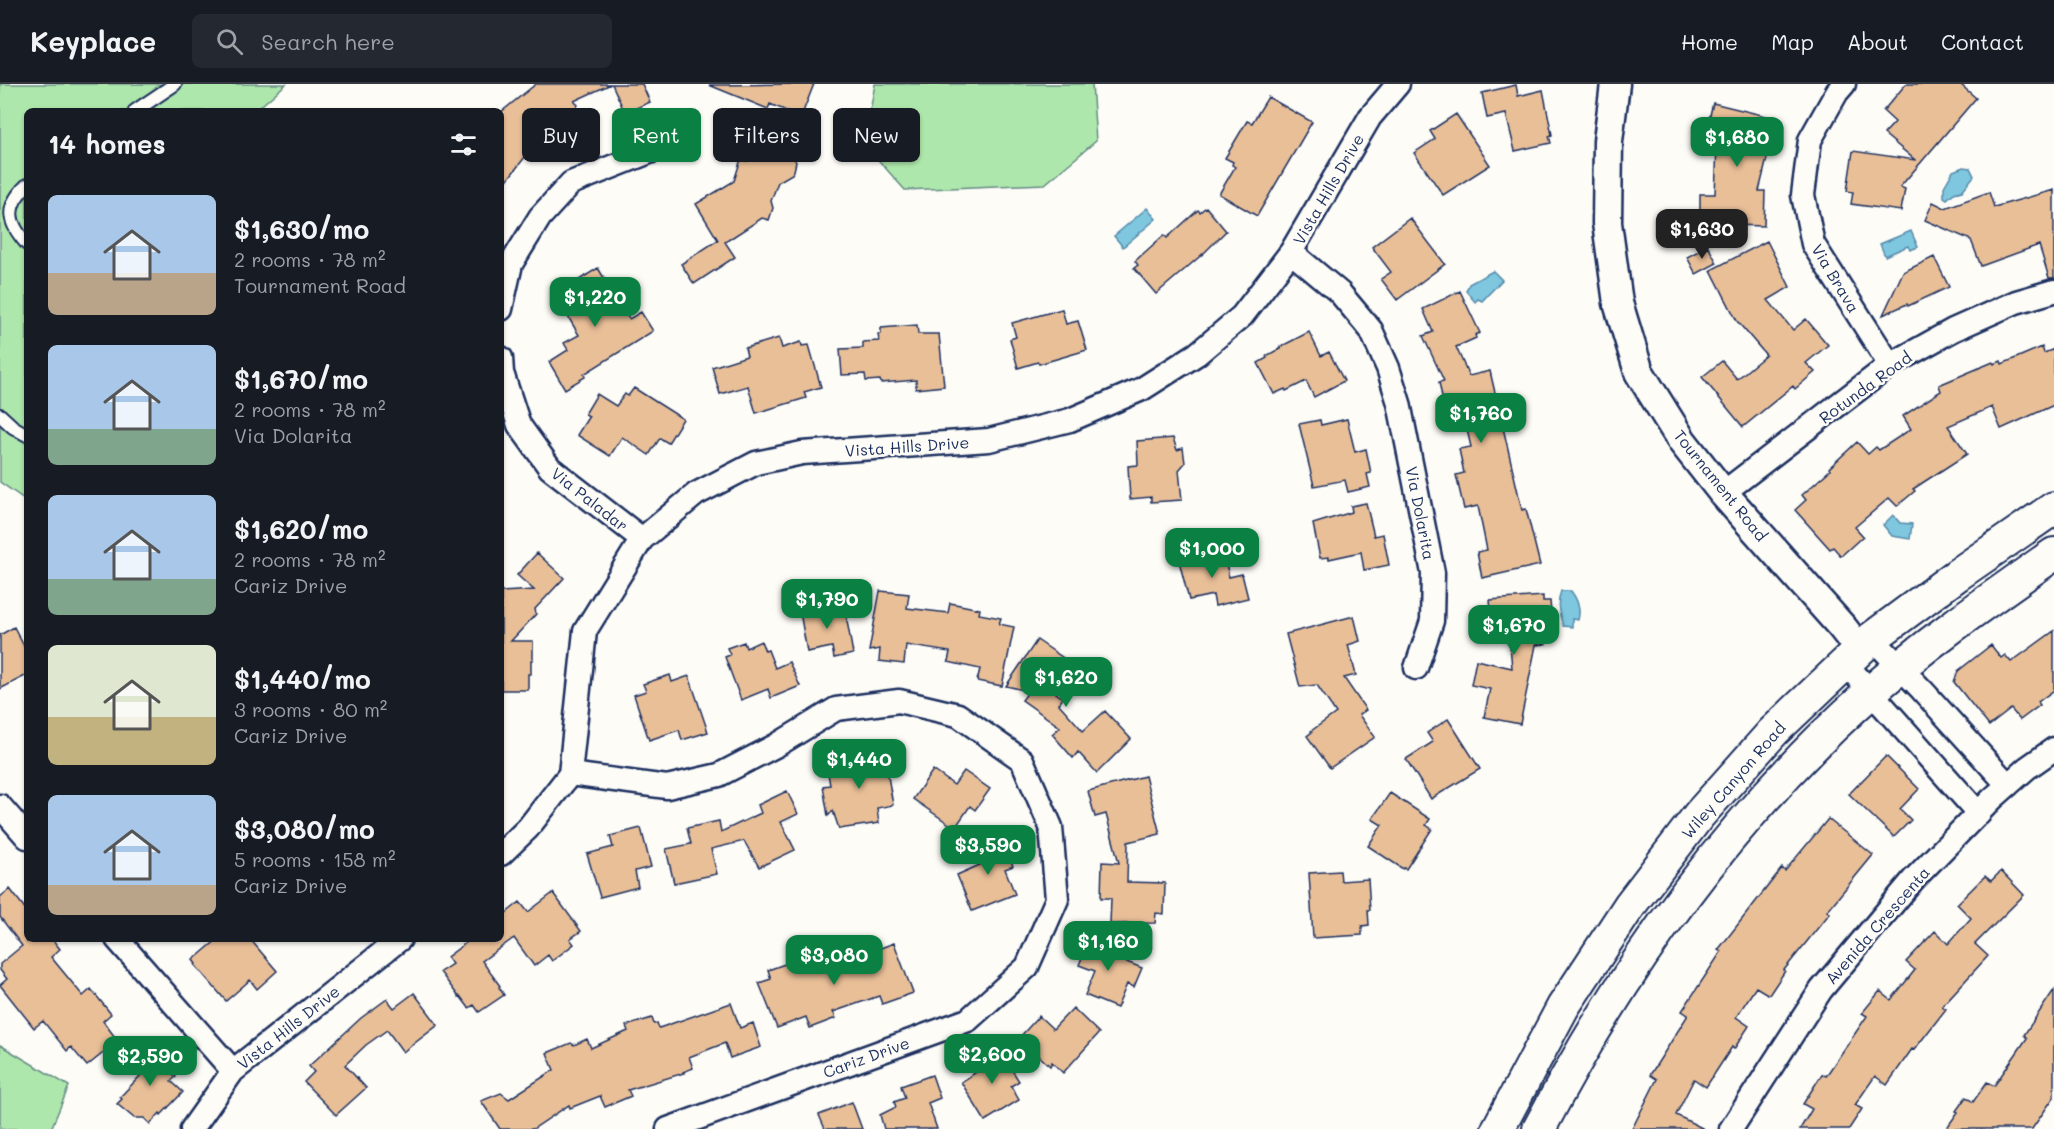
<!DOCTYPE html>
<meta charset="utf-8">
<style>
body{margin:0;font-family:Mali,sans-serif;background:#242831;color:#f1f3f6;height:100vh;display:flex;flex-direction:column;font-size:22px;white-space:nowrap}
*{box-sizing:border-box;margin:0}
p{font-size:20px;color:#9ea1a6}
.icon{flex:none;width:33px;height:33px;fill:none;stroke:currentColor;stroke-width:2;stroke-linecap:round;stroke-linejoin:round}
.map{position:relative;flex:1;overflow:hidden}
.panel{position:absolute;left:24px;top:24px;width:480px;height:834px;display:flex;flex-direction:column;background:#171b24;border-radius:9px;box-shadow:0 2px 4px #0004}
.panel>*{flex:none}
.guide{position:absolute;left:522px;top:24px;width:570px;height:54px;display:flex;gap:12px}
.price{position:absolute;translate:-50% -51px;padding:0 14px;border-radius:12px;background:#0b8043;color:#fff;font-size:20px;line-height:39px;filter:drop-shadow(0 2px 3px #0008)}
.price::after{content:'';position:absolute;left:50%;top:36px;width:18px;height:14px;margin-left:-9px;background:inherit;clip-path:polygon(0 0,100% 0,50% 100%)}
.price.selected{background:#222;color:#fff}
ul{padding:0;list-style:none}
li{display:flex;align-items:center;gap:18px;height:150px;padding:0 24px}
li span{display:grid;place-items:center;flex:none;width:168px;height:120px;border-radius:9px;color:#555}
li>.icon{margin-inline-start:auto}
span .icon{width:72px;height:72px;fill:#fffc;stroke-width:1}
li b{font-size:26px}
h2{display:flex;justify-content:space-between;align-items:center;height:72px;padding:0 24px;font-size:26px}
.pill{padding:0 21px;border-radius:9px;background:#171b24;box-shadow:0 2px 4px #0004;font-size:21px;line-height:54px}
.pill.selected{background:#0b8043;color:#fff}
header{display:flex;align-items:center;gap:36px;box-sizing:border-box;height:84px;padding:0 30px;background:#171b24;border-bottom:2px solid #363941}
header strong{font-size:28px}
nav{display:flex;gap:33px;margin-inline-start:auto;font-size:21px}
.search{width:420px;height:54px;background:#242831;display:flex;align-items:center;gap:15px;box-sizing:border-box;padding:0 21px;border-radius:9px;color:#9ea1a6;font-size:22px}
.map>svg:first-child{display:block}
</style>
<header>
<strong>Keyplace</strong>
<div class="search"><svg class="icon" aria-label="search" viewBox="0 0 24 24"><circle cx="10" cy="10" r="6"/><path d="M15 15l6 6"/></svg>Search here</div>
<nav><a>Home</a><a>Map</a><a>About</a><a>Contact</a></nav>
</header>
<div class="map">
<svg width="2054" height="1045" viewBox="0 0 2054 1045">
<rect width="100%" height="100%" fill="#fdfcf7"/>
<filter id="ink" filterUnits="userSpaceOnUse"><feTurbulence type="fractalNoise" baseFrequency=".0167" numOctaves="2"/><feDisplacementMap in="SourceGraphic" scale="12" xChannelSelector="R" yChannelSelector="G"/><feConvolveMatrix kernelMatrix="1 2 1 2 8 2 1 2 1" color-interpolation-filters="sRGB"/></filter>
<g filter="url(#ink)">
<!-- green -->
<path fill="#aee7ab" stroke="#648b84" stroke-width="1.5" d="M0,0H286L255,27H27V417L0,398Z
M875,0H1092L1096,57L1045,100L905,106L864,60Z
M0,961L69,1002L51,1045H0Z"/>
<!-- water -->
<path fill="#7ec7de" stroke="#568aab" stroke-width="1.5" d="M1963,83L1970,84L1974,92L1962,107L1954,109L1947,115L1944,113V103L1953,87Z
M1147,124L1156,135L1123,163L1114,152Z
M1911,147L1918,163L1910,166L1908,162L1885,172L1880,160Z
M1493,187L1502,196L1482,217L1478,215L1475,218L1466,207L1469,200Z
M1893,431L1900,439L1912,440L1910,455L1892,452L1883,441Z
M1561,507H1571C1578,516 1581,525 1578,536L1572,535V543L1563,542C1559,529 1556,520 1561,507Z"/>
<!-- building -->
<path fill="#e9bf98" stroke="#1b2f5e" stroke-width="1.5" d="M536,0H611L574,17L578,21L564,33L570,40L552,54L546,46L501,104V28Z
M612,0H642L650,18L625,29Z
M814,0L801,33L770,20L768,25L709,1Z
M1906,0H1960L1976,14L1900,103L1905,105L1901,127L1851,120L1853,108L1847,107L1853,67L1915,76L1884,50L1895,38L1883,27Z
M1516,1L1518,12L1543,6L1552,51L1549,52L1551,59L1515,67L1506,30L1487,34L1482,9Z
M1268,13L1312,38L1257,132L1219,110L1235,83L1232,81L1233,78L1225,74L1247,37L1252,39Z
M1713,19L1770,33L1767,44L1774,46L1759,107H1765L1764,142L1700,140V110H1715L1717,63L1711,61L1713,53L1705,51Z
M1456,30L1490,81L1443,111L1414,69L1435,55L1430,47Z
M751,61L777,69L778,66L792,70L796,78L794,87L792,90L778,98L771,117L773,124L769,136L762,134L725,158L735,173L694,200L681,180L718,156L696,120L734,97L741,75L747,77Z
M2054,106V194H2049L2039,161L1981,182L1971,156L1925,136L1933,118L1945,124L1989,108L1994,123Z
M1206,123L1226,147L1205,168L1156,210L1134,184L1138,181L1135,177L1164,151L1167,154L1198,126L1200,128Z
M1410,134L1445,180L1397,216L1381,195L1391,188L1372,163Z
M1767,157L1790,203L1768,216L1793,246L1806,235L1828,261L1806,279L1815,288L1795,305L1793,302L1743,343L1702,293L1722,277L1737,295L1766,271L1737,237L1711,186Z
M1708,162L1717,179L1696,190L1687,173Z
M1934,173L1949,203L1908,222L1907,220L1883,231L1903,188Z
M598,184L629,235L641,228L653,247L584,290L585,293L565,305L549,278L568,266L564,259L579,251L555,211Z
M1460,207L1480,249L1475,251L1476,254L1456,263L1469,292L1490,287L1522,426L1526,425L1540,481L1482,494L1477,468L1487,466L1478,422L1464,425L1456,391L1464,389L1459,365L1471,363L1461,319L1444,323L1439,298L1444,297L1423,252L1433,248L1423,225Z
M1062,225L1066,240L1078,237L1087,266L1039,280L1038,278L1018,284L1010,255L1016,253L1012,239Z
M917,241L918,250H939L944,302L916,305V296L881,299L880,296L866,297L865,290L842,291L840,265L863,264V258L879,257L878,250H881V244Z
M1309,248L1321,272L1329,268L1344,297L1314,313L1306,297L1286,307L1285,305L1274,310L1258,279L1267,274L1266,272L1281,264L1280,263Z
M779,254L782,264L801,258L802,262L809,261L821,303L804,308L806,314L756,329L748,302L720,310L712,283L747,272L745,264Z
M2042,263L2044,269L2054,265V321L2001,345L1992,323L1948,342L1967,370L1913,405L1915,407L1897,422L1889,414L1855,443L1863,452L1841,472L1833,463L1830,465L1795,426L1806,416L1802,411L1830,386L1829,384L1857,358L1868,370L1876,363L1879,366L1911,345L1903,332L1941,307L1939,301L1993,278L1994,280L2001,277L2002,280Z
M634,304L683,335L668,359L660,354L649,371L622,353L610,372L577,351L589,332L585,330L597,310L616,322L625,310L628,312Z
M1347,335L1355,368L1366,365L1371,389L1367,390L1370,403L1348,408L1345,396L1314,402L1299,340L1320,336L1321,341Z
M1173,354L1177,366L1183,364L1185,379L1179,386L1182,416L1151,418V413L1130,415L1128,382L1138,381L1137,357Z
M1366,419L1374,452L1383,450L1389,481L1364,486L1361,468L1329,475V473L1320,474L1313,440L1352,428L1351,422Z
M1223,466L1229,493L1242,490L1248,514L1215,522L1213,511L1189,516L1179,477Z
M537,469L564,494L535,525L536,530L511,557H533V576H531V590H528V606H501V508L534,506L517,491Z
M880,507L909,510L907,524L948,529L950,519L980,525L979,530L1001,534L999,540L1014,543L1002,602L977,597L980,585L948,578L950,568L906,561L904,580L879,577L880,565L869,567Z
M1543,512V517H1550L1552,542H1545L1546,560L1536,561L1520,640L1484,633L1490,605L1471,601L1476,576L1512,584L1508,538H1492L1490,516Z
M844,520L853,570L834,574L832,563L807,568L800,528Z
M1354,532L1360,557L1348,561L1356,591L1344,594L1366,626L1359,631L1375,653L1330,684L1307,652L1312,648L1311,647L1336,629L1317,601L1300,603L1286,550Z
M14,543L27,568V591L0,605V551Z
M2054,547V606L2038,618L2040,621L2020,636L2011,625L1989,642L1954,598L1958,587L1991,561L2001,574L2005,571L2011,578Z
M1037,556L1075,582L1056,609L1063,614L1059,620L1083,647L1105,627L1131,655L1097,689L1078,668L1073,674L1052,650L1060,643L1022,616L1029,607L1006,602Z
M761,557L765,567L768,566L775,584L789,578L800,602L771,614L768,605L741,616L725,573L730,571L727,564L744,558L746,564Z
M670,591L672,598L689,592L708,648L682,656L679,646L649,656L634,611L646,607L643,600Z
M1448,635L1480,685L1431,715L1406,675L1433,658L1427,649Z
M883,663L893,721L877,724L879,739L839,745L833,727L828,732L823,702L830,701L827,684L860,679L858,667Z
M1886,672L1919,705L1900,725L1911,736L1894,753L1849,710Z
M933,686L954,701L964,687L990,705L975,726L970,722L955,744L913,715Z
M1145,692L1160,750L1128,758L1127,798L1165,799L1164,830L1156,829L1155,839L1110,840L1111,814H1101L1102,778L1119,779L1106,730L1095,733L1088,707Z
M787,707L798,730L781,738L795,766L759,783L744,757L711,765L717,790L674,799L666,765L691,760L687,744L719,737L721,748L761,729L758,721Z
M1390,709L1430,735L1426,741L1432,745L1406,785L1404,784L1403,785L1368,762L1382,741L1372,735Z
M1828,735L1873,771L1827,827L1830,829L1784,886L1785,887L1769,911L1756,903L1736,933L1749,942L1734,965L1732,963L1706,1003L1694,995L1676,1031L1704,1045H1632L1657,995L1650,991L1688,931L1682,927L1721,868L1718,866L1782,784L1785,787Z
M641,744L651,783L635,787L638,803L600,813L587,770L613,763L610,752Z
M1001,751L1013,782L1005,785L1015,810L972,827L957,791L984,779L977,762Z
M1340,787L1341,797L1368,795L1370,826H1368L1369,841L1362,842V851L1313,854L1309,789Z
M2001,787L2024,811L1975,860L1988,872L1942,922L1946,925L1914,966L1912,965L1887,1001L1875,992L1855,1021L1862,1025L1849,1045H1800L1812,1025L1803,1020L1822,990L1826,992L1867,932L1862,929L1880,907L1891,916L1915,886L1906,878L1935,847L1948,860L1971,834L1957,820L1985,792L1991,797Z
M10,805L27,827V858L30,855H52L60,865L51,873L83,912L91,905L111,930L103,937L118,957L87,982L71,963L67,967L43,937L34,944L0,901L7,895L0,886V880L22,862L0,833V813Z
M553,809L581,847L570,855L574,860L552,877L548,871L534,882L514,854L482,877L500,902L499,903L504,911L479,928L474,921L469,924L460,912L459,913L440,888L452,880L447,873L471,855H501V833L520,818L528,828Z
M1091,851L1114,860L1109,871L1142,884L1134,903L1127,900L1117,924L1085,911L1095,887L1079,881Z
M218,855H250L277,887L257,905L250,896L226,917L195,881L196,880L193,876Z
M894,859L913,909L882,920L879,912L833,928L836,934L810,944L806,933L777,944L759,899L771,895L768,886L796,876L799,885L815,879L817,884L877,862L878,865Z
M2054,906V1013L2032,1045H1946L1958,1028L1956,1027L1966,1013L1973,1018L1987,998L1994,1002L2027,954L2024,951Z
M414,909L438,941L403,968L387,946L366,961L345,981L366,1004L336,1031L304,998L314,988L309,982L361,934L387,915L394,924Z
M731,919L740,944L753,939L761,963L730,974L725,959L689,973L693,984L683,988L684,989L628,1006L631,1012L605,1023L600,1012L570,1024L569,1021L533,1045H500L481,1017L501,1009L509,1015L554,986L547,969L571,959L574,961L587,955L591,964L628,947L626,942L652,934L654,940L657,939L659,944Z
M1073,924L1099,949L1063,989L1052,978L1050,982L1019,954L1039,932L1053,945Z
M145,959L173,986L171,988L176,993L171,997L183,1008L161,1031L160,1029L150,1040L144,1034H134L117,1020L122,1015L120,1013L141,991L127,978Z
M998,964L1019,997L1011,1002L1019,1016L985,1037L961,998L984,983L979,975Z
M932,991L940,1014L928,1019L937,1045H884L880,1031L896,1023L894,1018L905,1014L901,1002Z
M852,1018L862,1045H825L819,1031Z"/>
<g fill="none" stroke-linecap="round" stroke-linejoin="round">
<defs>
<path id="service" d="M135,27L175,0
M27,101C5,122 7,138 27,160
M0,331L13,343L27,351"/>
<path id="minor" d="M1844,0L1837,8L1810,56L1803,111L1813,160L1890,281
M1291,168L1340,209L1371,246L1388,284L1399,319L1433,489L1432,537L1416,584
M501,225L511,180L540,133L571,99L680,56
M501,274L502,289L519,341L550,384L642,455
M1723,409L1890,281L1953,246L2016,218L2054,207
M1872,554L1922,606L2008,701
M1845,579L1979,730
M570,690L667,703L719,691L777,661L836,625L899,617L958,631L1022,676L1051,743L1057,815L1027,883L968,936L668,1045
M0,722L27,753
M501,770L528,744L570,690L585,547L642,455L696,410L756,379L802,369L989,356L1070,336L1142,305L1197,270L1242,232L1291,168L1370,33L1398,0
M117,855L233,987
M192,1045L233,987L400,855
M1731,1045L1821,906L1913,796L1992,715L2027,684L2054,665"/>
<path id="tertiary" d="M1615,0L1608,57L1607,139L1618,219L1639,288L1682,357L1723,409L1842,543L1860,566"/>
<path id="secondary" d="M1498,1045L1563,923L1630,821L1699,731L1773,648L1872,554L1957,491L2054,424
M1539,1045C1623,884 1730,734 1866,612C1925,560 1990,515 2054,470"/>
</defs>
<!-- service casing -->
<use href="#service" stroke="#1b2f5e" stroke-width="16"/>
<!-- minor casing -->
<use href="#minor" stroke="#1b2f5e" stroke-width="27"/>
<!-- tertiary casing -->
<use href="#tertiary" stroke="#1b2f5e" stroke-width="33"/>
<!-- secondary casing -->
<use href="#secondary" stroke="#1b2f5e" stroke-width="36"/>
<!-- service -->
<use href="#service" stroke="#fdfcf7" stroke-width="12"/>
<!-- minor -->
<use href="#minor" stroke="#fdfcf7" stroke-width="22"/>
<!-- tertiary -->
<use href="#tertiary" stroke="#fdfcf7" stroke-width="28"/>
<!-- secondary -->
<use href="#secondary" stroke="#fdfcf7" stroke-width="32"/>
</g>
</g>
<g text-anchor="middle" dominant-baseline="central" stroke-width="5" stroke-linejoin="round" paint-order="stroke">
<!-- street labels -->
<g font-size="16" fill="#1b2f5e" stroke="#fdfcf7">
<text transform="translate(1328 105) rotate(-60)">Vista Hills Drive</text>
<text transform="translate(1836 194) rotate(59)">Via Brava</text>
<text transform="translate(1865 303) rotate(-36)">Rotunda Road</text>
<text transform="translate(907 362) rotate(-4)">Vista Hills Drive</text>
<text transform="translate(1721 401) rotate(51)">Tournament Road</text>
<text transform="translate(590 415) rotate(38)">Via Paladar</text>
<text transform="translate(1421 429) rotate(79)">Via Dolarita</text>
<text transform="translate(1733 696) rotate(-49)">Wiley Canyon Road</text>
<text transform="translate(1877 841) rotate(-49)">Avenida Crescenta</text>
<text transform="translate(288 943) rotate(-38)">Vista Hills Drive</text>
<text transform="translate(866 973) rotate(-20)">Cariz Drive</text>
</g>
</g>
</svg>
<b class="price" style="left:1737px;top:84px">$1,680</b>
<b class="price selected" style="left:1702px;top:176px">$1,630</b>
<b class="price" style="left:595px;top:244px">$1,220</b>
<b class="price" style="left:1481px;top:360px">$1,760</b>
<b class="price" style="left:1212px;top:495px">$1,000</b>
<b class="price" style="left:827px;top:546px">$1,790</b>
<b class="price" style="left:1514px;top:572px">$1,670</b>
<b class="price" style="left:1066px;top:624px">$1,620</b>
<b class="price" style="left:859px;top:706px">$1,440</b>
<b class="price" style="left:988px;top:792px">$3,590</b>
<b class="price" style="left:1108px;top:888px">$1,160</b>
<b class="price" style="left:834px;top:902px">$3,080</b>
<b class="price" style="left:992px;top:1001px">$2,600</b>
<b class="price" style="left:150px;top:1003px">$2,590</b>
<div class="guide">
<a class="pill">Buy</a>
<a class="pill selected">Rent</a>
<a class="pill">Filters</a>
<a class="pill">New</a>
</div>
<section class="panel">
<h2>14 homes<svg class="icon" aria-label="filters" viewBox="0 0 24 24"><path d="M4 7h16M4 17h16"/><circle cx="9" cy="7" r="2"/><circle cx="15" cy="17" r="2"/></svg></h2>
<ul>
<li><span style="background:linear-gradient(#a9c7e8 65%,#b9a48a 0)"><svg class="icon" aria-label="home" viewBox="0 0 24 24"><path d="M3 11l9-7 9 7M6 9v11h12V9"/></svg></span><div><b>$1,630/mo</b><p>2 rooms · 78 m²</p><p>Tournament Road</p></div></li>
<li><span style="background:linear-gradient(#a9c7e8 70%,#7fa58c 0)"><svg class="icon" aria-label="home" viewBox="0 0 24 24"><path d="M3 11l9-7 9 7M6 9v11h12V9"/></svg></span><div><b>$1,670/mo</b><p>2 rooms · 78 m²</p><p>Via Dolarita</p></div></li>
<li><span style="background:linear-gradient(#a9c7e8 70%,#7fa58c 0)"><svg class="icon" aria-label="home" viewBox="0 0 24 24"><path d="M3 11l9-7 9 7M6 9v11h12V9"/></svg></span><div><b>$1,620/mo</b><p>2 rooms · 78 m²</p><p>Cariz Drive</p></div></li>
<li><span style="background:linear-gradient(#dfe7d0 60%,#c2b280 0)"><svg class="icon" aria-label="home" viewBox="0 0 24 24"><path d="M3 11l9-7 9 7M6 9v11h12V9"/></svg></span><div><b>$1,440/mo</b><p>3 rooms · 80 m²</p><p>Cariz Drive</p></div></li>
<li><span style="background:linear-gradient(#a9c7e8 75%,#b9a48a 0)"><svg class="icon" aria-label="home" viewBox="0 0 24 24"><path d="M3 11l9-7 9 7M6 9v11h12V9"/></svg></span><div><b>$3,080/mo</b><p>5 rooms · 158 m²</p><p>Cariz Drive</p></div></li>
</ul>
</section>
</div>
